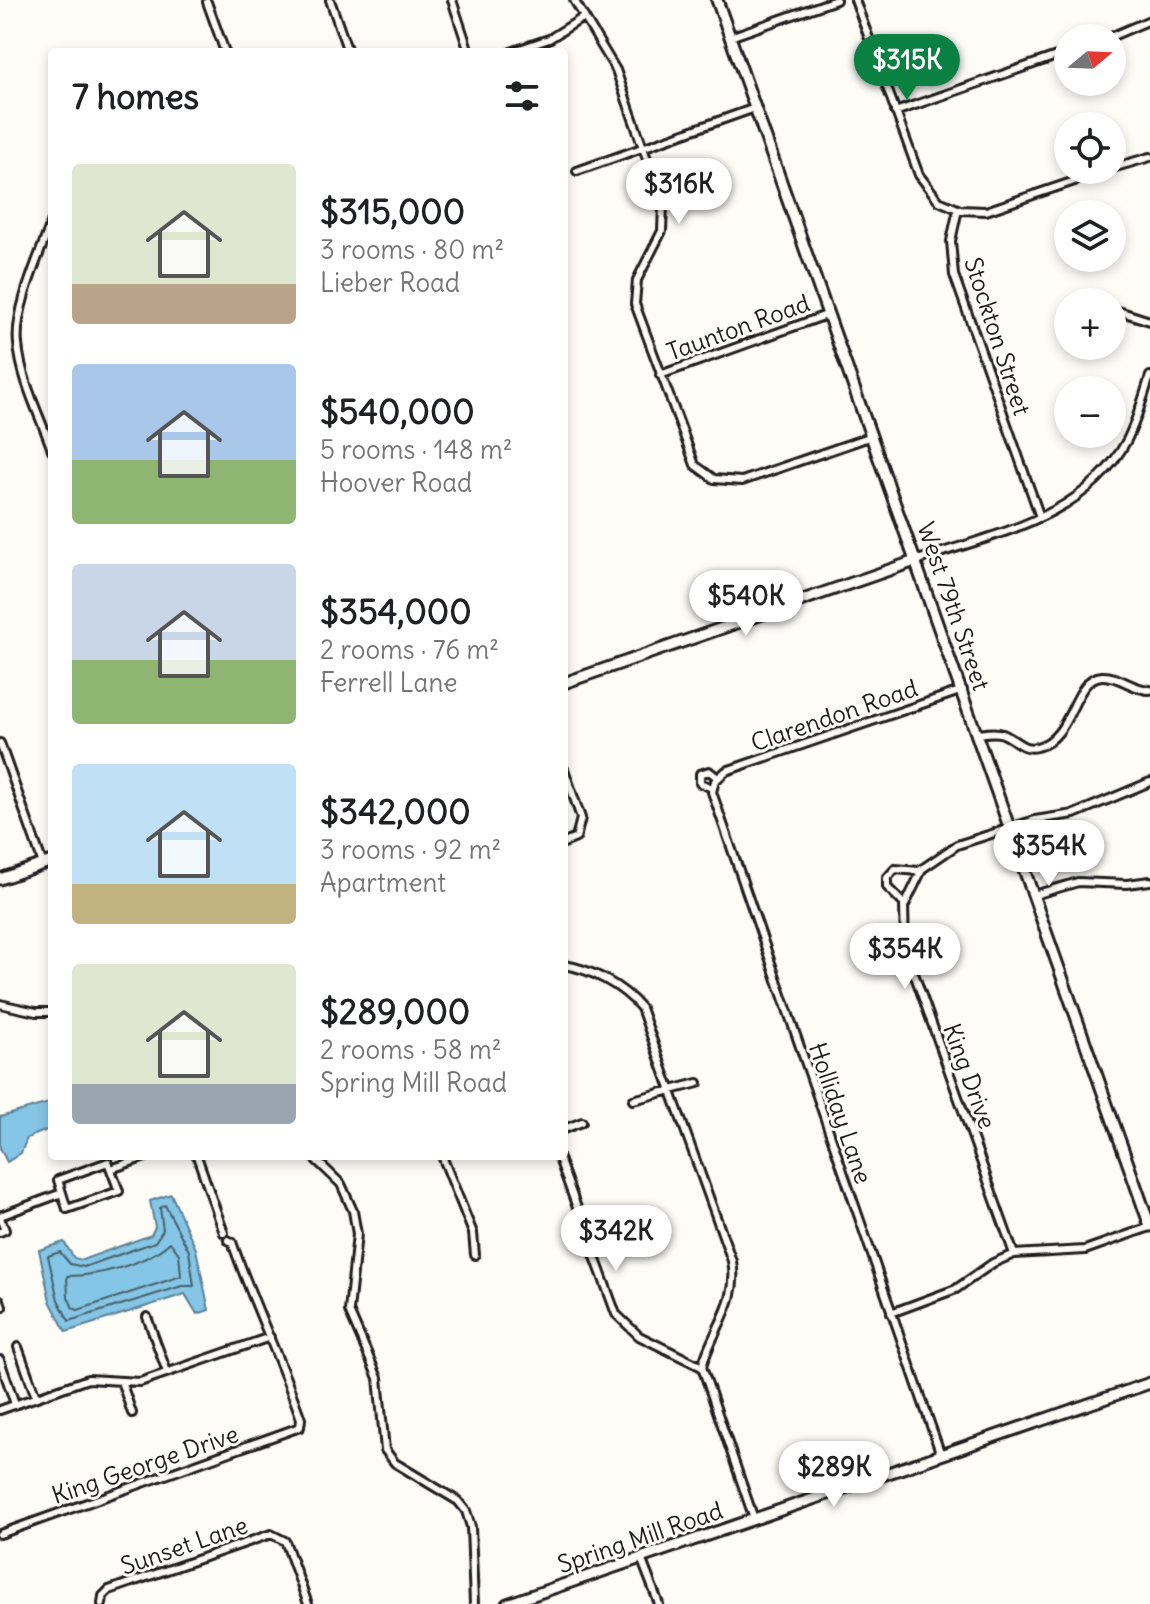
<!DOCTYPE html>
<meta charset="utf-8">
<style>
body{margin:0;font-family:Delius,sans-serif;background:#f6f6f6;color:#202124;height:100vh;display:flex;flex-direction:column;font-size:30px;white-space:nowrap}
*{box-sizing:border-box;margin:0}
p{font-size:26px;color:#757577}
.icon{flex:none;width:44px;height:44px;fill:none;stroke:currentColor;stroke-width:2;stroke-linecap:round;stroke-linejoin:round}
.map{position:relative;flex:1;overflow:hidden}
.sheet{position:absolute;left:48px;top:48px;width:520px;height:1112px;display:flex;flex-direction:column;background:#fff;border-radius:8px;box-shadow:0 4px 12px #0003}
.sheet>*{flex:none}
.needle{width:52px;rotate:71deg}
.buttons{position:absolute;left:1054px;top:24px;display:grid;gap:16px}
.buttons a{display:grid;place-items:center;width:72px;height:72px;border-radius:50%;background:#fff;box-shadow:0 4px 12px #0003;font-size:40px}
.price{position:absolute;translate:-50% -68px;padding:0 18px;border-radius:28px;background:#fff;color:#222;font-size:26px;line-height:52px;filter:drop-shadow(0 2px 4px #0008)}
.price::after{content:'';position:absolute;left:50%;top:48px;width:24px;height:18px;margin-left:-12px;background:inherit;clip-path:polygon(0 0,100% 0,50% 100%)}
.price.selected{background:#0b8043;color:#fff}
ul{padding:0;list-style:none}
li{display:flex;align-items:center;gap:24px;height:200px;padding:0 24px}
li span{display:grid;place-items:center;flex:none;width:224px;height:160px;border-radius:8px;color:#555}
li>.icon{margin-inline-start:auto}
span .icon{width:96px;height:96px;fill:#fffc;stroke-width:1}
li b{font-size:34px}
h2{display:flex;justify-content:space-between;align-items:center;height:96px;padding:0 24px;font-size:34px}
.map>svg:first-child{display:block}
</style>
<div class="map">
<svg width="1150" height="1604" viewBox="0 0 1150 1604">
<rect width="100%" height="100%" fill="#fdfcf7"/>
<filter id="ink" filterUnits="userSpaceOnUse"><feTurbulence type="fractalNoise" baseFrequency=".0125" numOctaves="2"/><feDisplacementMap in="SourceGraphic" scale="16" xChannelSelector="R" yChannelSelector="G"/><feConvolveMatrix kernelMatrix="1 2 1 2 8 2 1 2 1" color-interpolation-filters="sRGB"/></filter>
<g filter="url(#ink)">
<!-- water -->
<path fill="#85c5e5" stroke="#5b8195" stroke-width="2" d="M52,1102V1128L27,1138L21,1153L7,1162L0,1148V1117Z
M171,1194L196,1249L209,1310L197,1314L185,1294L66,1332L50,1301L39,1250L64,1242L74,1258L82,1260L151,1235L155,1227L150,1201Z"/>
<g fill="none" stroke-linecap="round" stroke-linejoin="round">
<!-- shore -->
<path stroke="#46606c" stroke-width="2" d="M165,1205L189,1251L194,1286H182L69,1321L58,1300L48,1256L60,1252L70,1264L84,1267L155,1242L163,1230L160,1208Z
M170,1242L179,1254L181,1276L78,1310L73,1308L68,1297L67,1276C98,1276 147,1264 170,1242Z"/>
<defs>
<path id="street" d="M330,0L348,52
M452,0L469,52
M574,0L616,70L663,205L662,231L637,280L635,304L695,465L714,479L742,481L872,436
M855,0L919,175L939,201L960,210L986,211L1107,170
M207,2L225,52
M730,37L836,0
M1108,38L1150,20
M511,52L549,39L584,17
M895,112L1068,52
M1112,168L1150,157
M577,171L755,108
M958,209L951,241L954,275L1040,517
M52,220C40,254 14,309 18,344C21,380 40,416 52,450
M1112,309L1150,321
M660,375L829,314
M918,560C994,534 1086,518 1127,440C1137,420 1143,398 1150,376
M978,734C986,733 995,731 1003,734C1015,739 1023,751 1037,747C1074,738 1072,678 1102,676C1119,675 1133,690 1150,690
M0,743L43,864
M564,769L581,818L576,838L564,843
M712,788L700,783V774L709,771L718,778
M1034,895L1078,882L1127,884L1150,881
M905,905L921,872
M564,965C591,969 623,986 641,1008L732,1261C740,1303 712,1329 702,1367L754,1519
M0,1004L36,1012H52
M633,1100L698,1083
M564,1129L582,1122
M197,1156L224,1233
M312,1156L341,1184L353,1211L357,1234L349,1311L378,1378L385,1450L395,1463L458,1501L466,1511L471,1527L474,1604
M442,1156L473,1233L475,1255
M558,1156L616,1314L639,1336L702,1367
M108,1162L119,1191L67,1209L58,1180Z
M111,1169L148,1156
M0,1216L62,1193
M0,1218L5,1230L0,1232
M1014,1254L905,948L904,904L887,887V878L895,869L919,871L957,845L1035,820L1074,814L1150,782
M0,1300L2,1307
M891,1313L956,1289L993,1263L1014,1254L1085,1250L1150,1227
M147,1317L167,1372
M18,1347L36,1397
M0,1360L15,1404
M121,1381L132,1413
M0,1410L88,1379L140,1382L270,1337
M941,1455L712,792L715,781L726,771L963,690
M0,1534L300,1427L301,1419C280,1358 253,1303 232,1242L228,1240
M641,1558L659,1604
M102,1604L103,1596L109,1590L271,1534L285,1541L308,1604"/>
<path id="secondary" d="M717,0L1150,1226
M564,683L918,560
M0,879L52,861
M507,1604L1150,1383"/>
</defs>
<!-- street casing -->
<use href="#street" stroke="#1c1c1c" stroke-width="12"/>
<!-- secondary casing -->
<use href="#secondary" stroke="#1c1c1c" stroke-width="15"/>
<!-- street -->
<use href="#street" stroke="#fdfcf7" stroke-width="6"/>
<!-- secondary -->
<use href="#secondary" stroke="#fdfcf7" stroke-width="9"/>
</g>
</g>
<g text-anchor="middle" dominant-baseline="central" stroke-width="6" stroke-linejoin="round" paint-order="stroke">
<!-- street labels -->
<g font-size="24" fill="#1c1c1c" stroke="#fdfcf7">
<text transform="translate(738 327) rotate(-20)">Taunton Road</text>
<text transform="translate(998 336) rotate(72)">Stockton Street</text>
<text transform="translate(954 606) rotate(71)">West 79th Street</text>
<text transform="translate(834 715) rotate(-19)">Clarendon Road</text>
<text transform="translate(970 1076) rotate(70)">King Drive</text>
<text transform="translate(841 1113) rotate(71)">Holliday Lane</text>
<text transform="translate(145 1464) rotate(-19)">King George Drive</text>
<text transform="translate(640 1537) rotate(-19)">Spring Mill Road</text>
<text transform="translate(184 1545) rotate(-19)">Sunset Lane</text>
</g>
</g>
</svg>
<div class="buttons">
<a><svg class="needle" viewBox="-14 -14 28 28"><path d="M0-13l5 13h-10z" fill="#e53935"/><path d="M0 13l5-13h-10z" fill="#757577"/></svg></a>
<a><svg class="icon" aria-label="locate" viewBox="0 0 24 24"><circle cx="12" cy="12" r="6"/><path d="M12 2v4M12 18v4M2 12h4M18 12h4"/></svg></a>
<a><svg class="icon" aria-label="layers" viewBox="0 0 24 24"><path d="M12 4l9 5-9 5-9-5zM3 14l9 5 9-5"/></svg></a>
<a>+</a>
<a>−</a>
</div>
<b class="price selected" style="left:907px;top:102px">$315K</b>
<b class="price" style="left:679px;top:226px">$316K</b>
<b class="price" style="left:746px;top:638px">$540K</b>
<b class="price" style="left:1049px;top:888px">$354K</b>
<b class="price" style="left:905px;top:991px">$354K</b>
<b class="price" style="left:616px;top:1273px">$342K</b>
<b class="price" style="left:834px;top:1509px">$289K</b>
<section class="sheet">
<h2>7 homes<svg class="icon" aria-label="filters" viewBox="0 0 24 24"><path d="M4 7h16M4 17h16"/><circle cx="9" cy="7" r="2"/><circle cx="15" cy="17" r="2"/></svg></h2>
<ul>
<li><span style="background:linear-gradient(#dfe7d0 75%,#b9a48a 0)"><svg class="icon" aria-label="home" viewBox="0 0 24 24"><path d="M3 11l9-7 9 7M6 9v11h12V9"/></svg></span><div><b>$315,000</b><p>3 rooms · 80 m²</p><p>Lieber Road</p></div></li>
<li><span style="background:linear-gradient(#a9c7e8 60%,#8fb573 0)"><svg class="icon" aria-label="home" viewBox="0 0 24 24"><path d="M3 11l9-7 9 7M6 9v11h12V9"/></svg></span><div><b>$540,000</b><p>5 rooms · 148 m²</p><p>Hoover Road</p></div></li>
<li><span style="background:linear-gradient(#c9d6e8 60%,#8fb573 0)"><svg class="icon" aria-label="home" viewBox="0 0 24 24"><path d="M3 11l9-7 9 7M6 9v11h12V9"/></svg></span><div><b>$354,000</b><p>2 rooms · 76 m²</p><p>Ferrell Lane</p></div></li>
<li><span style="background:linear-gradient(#bfe0f5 75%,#c2b280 0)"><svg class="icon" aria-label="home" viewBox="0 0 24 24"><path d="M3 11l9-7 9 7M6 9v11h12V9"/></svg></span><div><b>$342,000</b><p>3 rooms · 92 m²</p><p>Apartment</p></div></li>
<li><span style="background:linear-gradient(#dfe7d0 75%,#9aa5b1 0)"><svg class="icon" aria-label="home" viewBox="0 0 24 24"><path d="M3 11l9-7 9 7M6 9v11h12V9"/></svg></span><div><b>$289,000</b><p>2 rooms · 58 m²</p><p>Spring Mill Road</p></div></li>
</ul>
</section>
</div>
